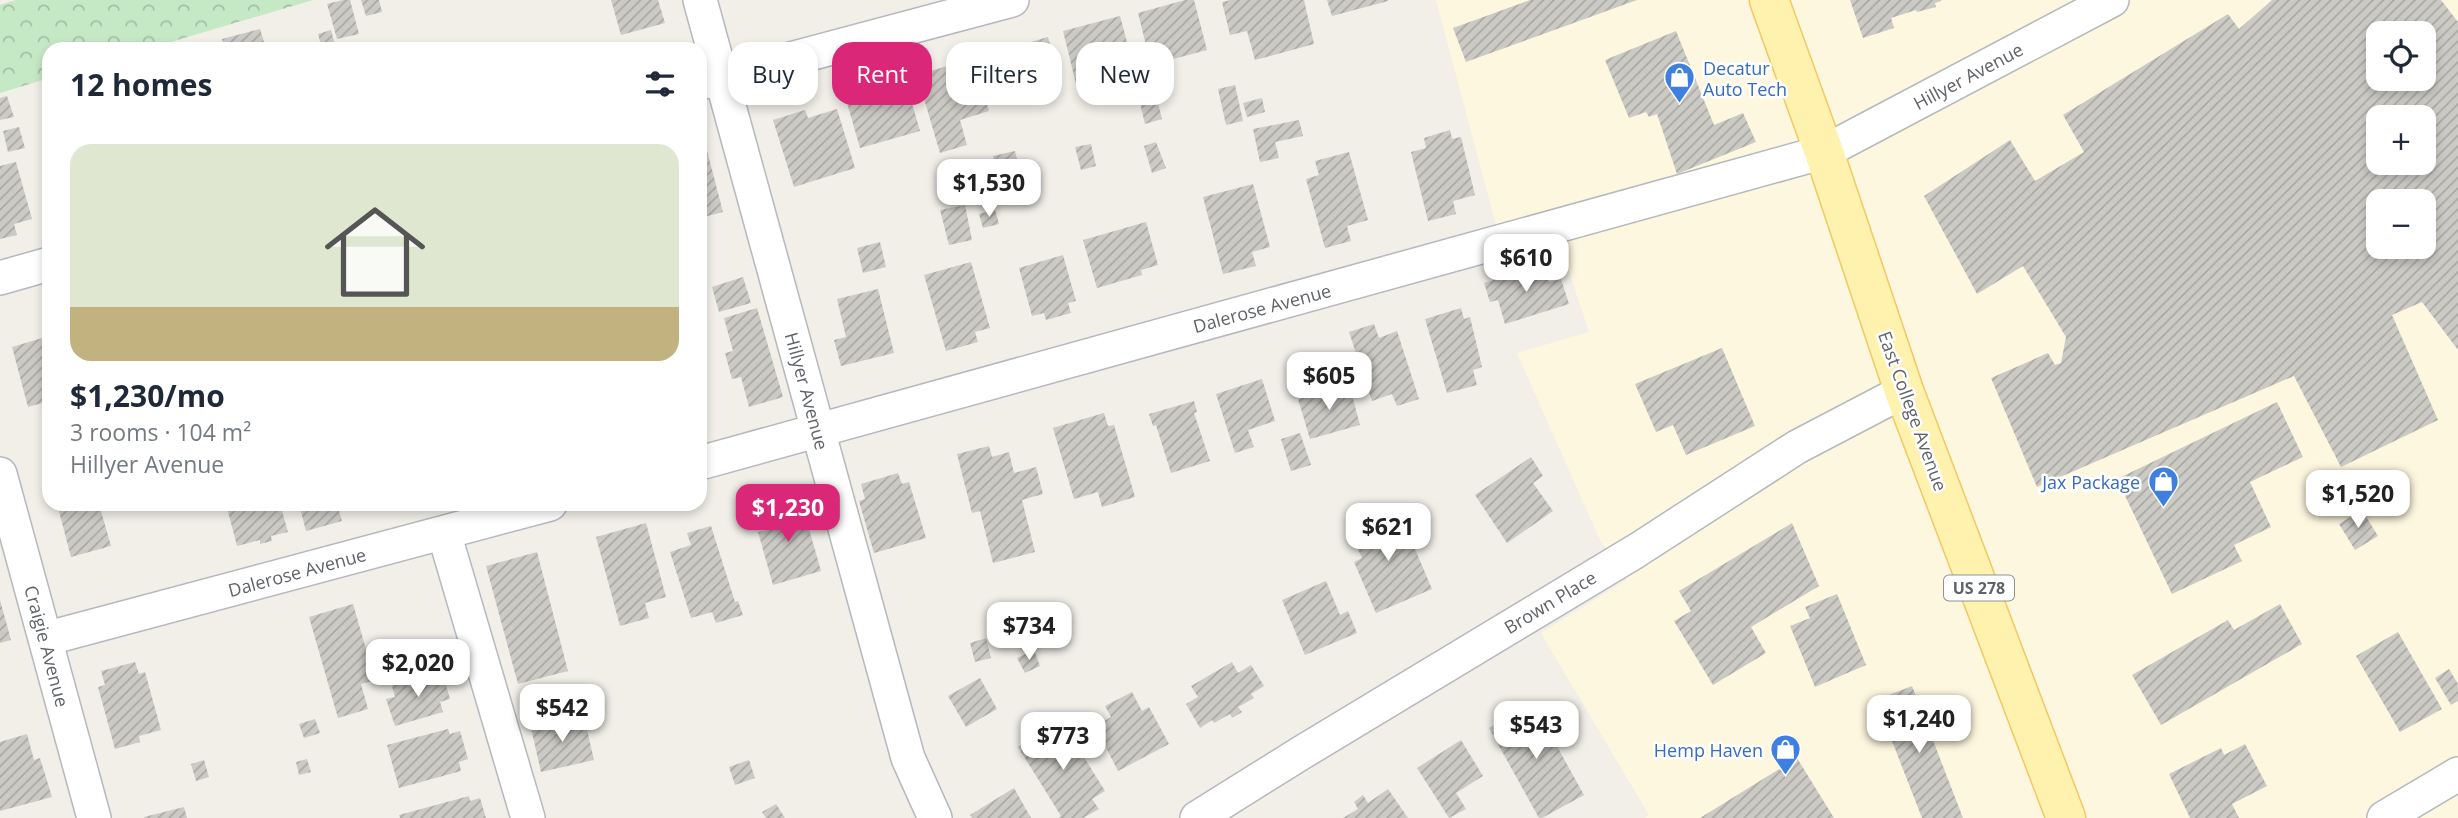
<!DOCTYPE html>
<meta charset="utf-8">
<style>
body{margin:0;font-family:"Open Sans",sans-serif;background:#f6f6f7;color:#1f2937;height:100vh;display:flex;flex-direction:column;font-size:26px;white-space:nowrap}
*{box-sizing:border-box;margin:0}
p{font-size:23px;color:#747a83}
.icon{flex:none;width:38px;height:38px;fill:none;stroke:currentColor;stroke-width:2;stroke-linecap:round;stroke-linejoin:round}
.map{position:relative;flex:1;overflow:hidden}
.sheet{position:absolute;left:42px;top:42px;width:665px;height:469px;display:flex;flex-direction:column;background:#fff;border-radius:21px;box-shadow:0 4px 10px #0003}
.sheet>*{flex:none}
.guide{position:absolute;left:728px;top:42px;width:665px;height:63px;display:flex;gap:14px}
.controls{position:absolute;left:2366px;top:21px;display:grid;gap:14px}
.controls a{display:grid;place-items:center;width:70px;height:70px;border-radius:14px;background:#fff;box-shadow:0 4px 10px #0003;font-size:35px}
.price{position:absolute;translate:-50% -60px;padding:0 16px;border-radius:14px;background:#fff;color:#222;font-size:23px;line-height:46px;filter:drop-shadow(0 2px 4px #0008)}
.price::after{content:'';position:absolute;left:50%;top:42px;width:21px;height:16px;margin-left:-10px;background:inherit;clip-path:polygon(0 0,100% 0,50% 100%)}
.price.active{background:#db2777;color:#fff}
ul{padding:0;list-style:none}
li{display:grid;align-content:center;gap:14px;height:371px;padding:0 28px}
li span{display:grid;place-items:center;height:217px;border-radius:21px;color:#555}
li>.icon{margin-inline-start:auto}
span .icon{width:126px;height:126px;fill:#fffc;stroke-width:1}
li b{font-size:30px}
h2{display:flex;justify-content:space-between;align-items:center;height:84px;padding:0 28px;font-size:30px}
.chip{padding:0 24px;border-radius:21px;background:#fff;box-shadow:0 4px 10px #0003;font-size:24px;line-height:63px}
.chip.active{background:#db2777;color:#fff}
.map>svg:first-child{display:block}
</style>
<div class="map">
<svg width="2458" height="818" viewBox="0 0 2458 818">
<defs>
<pattern id="park-crowns" width="20" height="18" patternUnits="userSpaceOnUse" patternTransform="scale(1.75)"><rect width="20" height="18" fill="#c5e8c5"/><path d="M2 6a3 3 0 1 1 6 0M12 15a3 3 0 1 1 6 0" fill="none" stroke="#a3c0a4"/></pattern>
<pattern id="building-hatch" width="6" height="6" patternUnits="userSpaceOnUse" patternTransform="scale(1.75)"><rect width="6" height="6" fill="#cccac5"/><path d="M-1 1l2-2M0 6l6-6M5 7l2-2" fill="none" stroke="#a9a8a4"/></pattern>
</defs>
<rect width="100%" height="100%" fill="#f1efe8"/>
<!-- commercial -->
<path fill="#fef7e0" fill-rule="evenodd" d="M1436,0H2458V818H1645L1649,815L1541,633L1627,580L1599,538L1517,353L1589,332L1550,214L1496,225ZM2378,33H2424V79H2378ZM2378,117H2424V163H2378ZM2378,201H2424V247H2378Z"/>
<!-- park -->
<path fill="url(#park-crowns)" d="M16,0H313L147,49H49V78L0,93V5Z"/>
<!-- building -->
<path fill="url(#building-hatch)" fill-rule="evenodd" d="M343,0H350L359,34L337,39L327,4Z
M361,0H379L382,12L366,16Z
M611,0H658L665,23L621,35Z
M1185,0H1194L1207,50L1151,65L1138,13Z
M1231,0H1304L1314,44L1255,60L1247,31L1230,35L1222,2Z
M1327,0H1388V1L1332,16Z
M1530,0H1637L1466,62L1453,28Z
M1850,0H1941V1L1935,3L1936,7L1917,12L1916,10L1891,18L1894,28L1863,38Z
M2272,0H2441L2458,22V350L2422,302L2392,315L2438,420L2341,467L2294,376L2037,487L1991,378L2048,353L2055,365L2061,363L2066,337L2023,266L1977,294L1924,196L2010,140L2035,181L2084,152L2063,115L2228,14L2239,29ZM2378,33H2424V79H2378ZM2378,117H2424V163H2378ZM2378,201H2424V247H2378Z
M1120,16L1134,68L1076,84L1063,31Z
M260,29L266,49H225L222,39Z
M331,30L336,49H322L318,34Z
M1676,31L1714,125L1743,113L1756,142L1677,174L1657,114L1649,117L1646,112L1629,118L1605,60Z
M1048,37L1062,89L1006,105L992,53Z
M974,58L989,111L960,120L967,145L940,153L917,75Z
M905,79L920,131L860,148L845,96Z
M1235,85L1243,121L1226,125L1218,89Z
M1155,91L1162,119L1145,124L1138,95Z
M7,96L14,117L0,120V98Z
M1262,98L1265,112L1247,117L1243,103Z
M837,109L855,168L794,187L773,120L805,110L808,118Z
M1299,120L1303,136L1275,142L1279,158L1260,162L1253,129Z
M19,127L25,148L8,152L3,131Z
M1450,130L1452,139L1461,137L1475,195L1453,201L1456,214L1428,221L1411,152L1426,148L1424,138Z
M1156,142L1166,168L1152,173L1144,146Z
M705,143L723,212L700,218V144Z
M1091,144L1096,166L1081,170L1075,147Z
M1015,151L1024,187L1001,192L993,156Z
M1349,152L1368,220L1347,226L1351,241L1325,248L1306,179L1319,175L1315,161Z
M16,162L32,219L14,224L17,235L0,239V166Z
M1253,184L1270,247L1252,252L1256,266L1223,274L1203,197Z
M965,205L972,240L949,245L940,210Z
M995,210L999,224L983,228L979,214Z
M1146,222L1158,265L1141,270L1142,275L1097,288L1083,240Z
M880,242L886,267L863,273L857,248Z
M1063,255L1076,301L1068,303L1071,313L1046,320L1044,313L1032,316L1019,268Z
M971,262L990,328L975,332L978,342L946,351L924,275Z
M1544,264L1549,282L1561,279L1569,304L1505,324L1498,300L1490,302L1484,283Z
M743,277L751,303L719,312L712,287Z
M878,289L894,353L841,366L834,340L846,337L837,299Z
M757,308L783,397L749,407L741,377L732,379L725,353L733,351L724,318Z
M1461,308L1464,319L1470,317L1482,367L1473,370L1477,385L1447,393L1425,319Z
M1374,324L1379,338L1397,331L1419,399L1397,406L1392,394L1372,401L1349,332Z
M49,336V401L28,407L12,347Z
M1722,348L1755,426L1686,455L1673,425L1656,432L1635,384Z
M1262,379L1275,421L1248,430L1254,447L1235,453L1216,394Z
M1349,384L1360,425L1310,439L1298,399Z
M1194,401L1197,412L1194,413L1210,461L1171,473L1156,425L1153,426L1149,414Z
M2277,402L2303,457L2250,482L2271,527L2234,545L2242,561L2172,594L2117,479Z
M1104,413L1108,426L1114,425L1135,497L1102,507L1098,492L1074,499L1053,428Z
M1300,433L1311,465L1291,471L1281,439Z
M989,446L992,457L1009,452L1014,473L1036,467L1043,494L1022,500L1035,552L993,563L980,511L972,513L957,454Z
M1531,457L1543,476L1533,483L1553,511L1507,543L1475,495Z
M898,473L902,484L909,482L926,538L874,553L859,501L865,499L861,484Z
M801,501L821,571L773,585L758,532L768,530L763,512Z
M57,504H99L111,546L71,557Z
M226,504H280L288,532L271,536L272,541L260,544V540L237,546Z
M299,504H337L342,521L306,531Z
M1378,504L1394,541L1409,535L1432,589L1376,613L1354,562L1362,558L1354,541L1364,536L1354,514Z
M2362,510L2378,536L2355,550L2339,524Z
M646,523L666,597L645,603L649,618L620,626L596,537Z
M1792,523L1819,586L1751,627L1766,653L1713,685L1674,621L1691,611L1679,591Z
M711,526L735,602L738,601L743,615L716,623L712,612L691,618L670,552L691,545L687,533Z
M537,552L568,671L518,684L486,566Z
M1326,581L1340,615L1348,611L1357,633L1305,655L1282,600Z
M1837,594L1866,665L1815,687L1790,626L1810,618L1805,607Z
M0,600L11,640L0,643Z
M353,604L375,680L361,684L368,709L338,718L309,617Z
M2280,604L2302,644L2161,725L2132,675L2228,620L2234,630Z
M1028,614L1036,639L1008,648L1000,624Z
M2398,632L2442,709L2400,732L2356,656Z
M986,638L991,658L975,662L970,643Z
M1034,650L1040,666L1025,673L1017,658Z
M135,662L139,674L145,672L161,730L139,736L140,742L115,749L98,687L105,685L101,671Z
M1232,662L1238,673L1251,665L1264,686L1251,694L1254,698L1238,707L1242,712L1232,718L1230,714L1214,723L1212,720L1200,728L1186,704L1198,697L1191,686Z
M2449,669L2458,684V701L2451,705L2435,678Z
M432,674L433,678L443,675L450,699L440,702L443,712L395,726L386,699L395,697L392,686Z
M980,678L997,709L966,727L948,696Z
M1912,686L1963,818H1922L1876,700Z
M1132,692L1142,711L1149,707L1169,744L1118,771L1095,726L1111,717L1105,706Z
M1533,703L1584,795L1542,818H1539L1489,728Z
M584,717L594,760L541,772L531,728Z
M315,719L320,733L304,738L299,724Z
M1061,720L1105,791L1092,799L1099,809L1083,818H1058L1061,816L1018,747Z
M448,729L450,734L460,731L468,759L459,762L461,771L399,788L387,745Z
M27,734L34,760L40,758L52,797L0,811V742Z
M1461,740L1483,776L1456,793L1466,809L1449,818L1417,768Z
M2245,744L2267,786L2232,804L2239,818H2190L2169,774L2221,748L2224,755Z
M1797,758L1834,818H1700Z
M307,759L311,772L299,775L296,762Z
M204,760L209,777L196,781L191,764Z
M749,760L755,778L735,785L729,767Z
M1014,788L1031,818H972L970,815Z
M1388,789L1408,818H1343L1358,809L1354,802L1363,795L1368,803Z
M469,796L470,801L480,798L486,818H400L399,815Z
M776,804L785,818H766L762,812Z
M184,807L187,818H144V817Z"/>
<g fill="none" stroke-linecap="round" stroke-linejoin="round">
<defs>
<path id="minor" d="M700,0L908,758L935,818
M700,83L1012,0
M0,278L49,264
M700,463L1824,152L2112,0
M0,474L94,818
M444,533L528,818
M45,639L550,504
M1197,818L1301,753L1636,551L1797,447L1904,391
M2384,818L2458,774"/>
<path id="primary" d="M1769,0L1824,152L1904,391L2066,818"/>
</defs>
<!-- minor casing -->
<use href="#minor" stroke="#b5b8bc" stroke-width="36"/>
<!-- primary casing -->
<use href="#primary" stroke="#f2c960" stroke-width="41"/>
<!-- minor -->
<use href="#minor" stroke="#fff" stroke-width="33"/>
<!-- primary -->
<use href="#primary" stroke="#fff2af" stroke-width="38"/>
</g>
<!-- icons -->
<defs>
<symbol id="shop-pin" viewBox="-11 -11 22 30"><path d="M0 17L-7.5 6A9.5 9.5 0 1 1 7.5 6Z" fill="#3f7fe0" stroke="#fff"/><path d="M-5-2.5h2.3a2.7 3.5 0 0 1 5.4 0H5L5.5 6h-11ZM-1.5-2.5h3a1.5 2.3 0 0 0-3 0Z" fill="#fff"/></symbol>
</defs>
<g fill-rule="evenodd">
<use href="#shop-pin" x="1662" y="60" width="35" height="47"/>
<use href="#shop-pin" x="2146" y="464" width="35" height="47"/>
<use href="#shop-pin" x="1768" y="732" width="35" height="47"/>
</g>
<g text-anchor="middle" dominant-baseline="central" stroke-width="5" stroke-linejoin="round" paint-order="stroke">
<!-- shield labels -->
<rect fill="#fff" stroke="#8f9295" stroke-width="2" x="1944" y="575.5" width="70" height="25" rx="5"/>
<g font-size="16" font-weight="bold" fill="#5f6368">
<text x="1979" y="588">US 278</text>
</g>
<!-- shop labels -->
<g font-size="18" fill="#366cbe" stroke="#fff" text-anchor="end">
<text x="1703" y="68" text-anchor="start">Decatur<tspan x="1703" dy="21">Auto Tech</tspan></text>
<text x="2140" y="482">Jax Package</text>
<text x="1763" y="750">Hemp Haven</text>
</g>
<!-- street labels -->
<g font-size="18" fill="#5f6368" stroke="#fff">
<text transform="translate(1968 76) rotate(-28)">Hillyer Avenue</text>
<text transform="translate(1262 308) rotate(-15)">Dalerose Avenue</text>
<text transform="translate(807 391) rotate(75)">Hillyer Avenue</text>
<text transform="translate(1913 411) rotate(70)">East College Avenue</text>
<text transform="translate(297 572) rotate(-15)">Dalerose Avenue</text>
<text transform="translate(1550 602) rotate(-31)">Brown Place</text>
<text transform="translate(47 646) rotate(75)">Craigie Avenue</text>
</g>
</g>
</svg>
<div class="controls">
<a><svg class="icon" aria-label="locate" viewBox="0 0 24 24"><circle cx="12" cy="12" r="6"/><path d="M12 2v4M12 18v4M2 12h4M18 12h4"/></svg></a>
<a>+</a>
<a>−</a>
</div>
<b class="price" style="left:989px;top:219px">$1,530</b>
<b class="price" style="left:1526px;top:294px">$610</b>
<b class="price" style="left:1329px;top:412px">$605</b>
<b class="price" style="left:2358px;top:530px">$1,520</b>
<b class="price active" style="left:788px;top:544px">$1,230</b>
<b class="price" style="left:1388px;top:563px">$621</b>
<b class="price" style="left:1029px;top:662px">$734</b>
<b class="price" style="left:418px;top:699px">$2,020</b>
<b class="price" style="left:562px;top:744px">$542</b>
<b class="price" style="left:1919px;top:755px">$1,240</b>
<b class="price" style="left:1536px;top:761px">$543</b>
<b class="price" style="left:1063px;top:772px">$773</b>
<div class="guide">
<a class="chip">Buy</a>
<a class="chip active">Rent</a>
<a class="chip">Filters</a>
<a class="chip">New</a>
</div>
<section class="sheet">
<h2>12 homes<svg class="icon" aria-label="filters" viewBox="0 0 24 24"><path d="M4 7h16M4 17h16"/><circle cx="9" cy="7" r="2"/><circle cx="15" cy="17" r="2"/></svg></h2>
<ul>
<li><span style="background:linear-gradient(#dfe7d0 75%,#c2b280 0)"><svg class="icon" aria-label="home" viewBox="0 0 24 24"><path d="M3 11l9-7 9 7M6 9v11h12V9"/></svg></span><div><b>$1,230/mo</b><p>3 rooms · 104 m²</p><p>Hillyer Avenue</p></div></li>
</ul>
</section>
</div>
